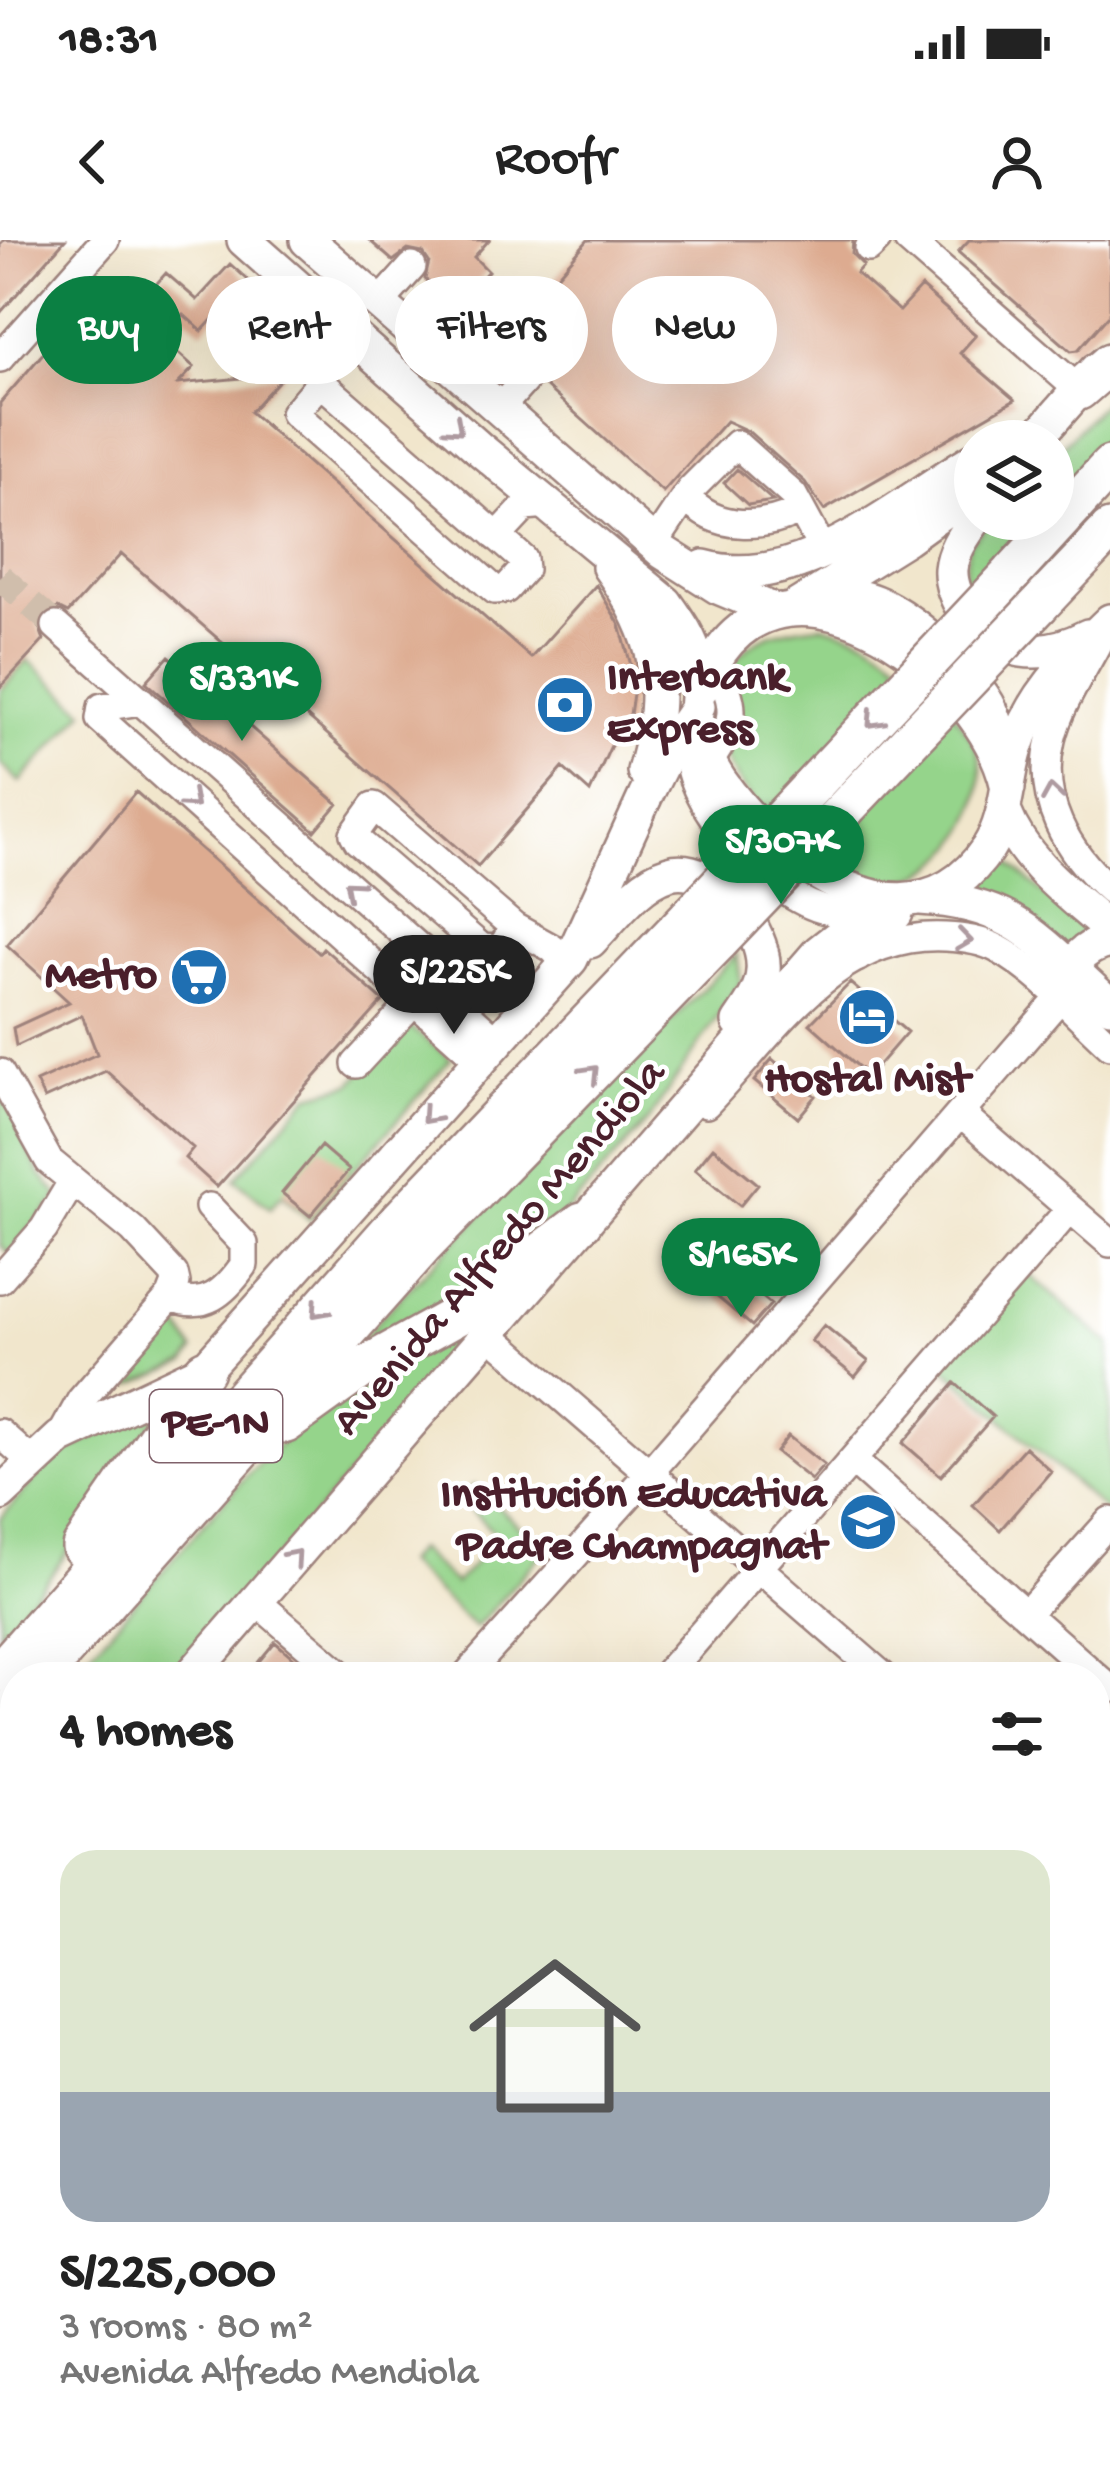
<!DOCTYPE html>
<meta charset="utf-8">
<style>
body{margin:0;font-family:"Gochi Hand",sans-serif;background:#f6f6f6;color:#222;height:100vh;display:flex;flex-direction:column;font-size:45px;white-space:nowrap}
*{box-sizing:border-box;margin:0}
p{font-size:39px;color:#767676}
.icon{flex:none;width:66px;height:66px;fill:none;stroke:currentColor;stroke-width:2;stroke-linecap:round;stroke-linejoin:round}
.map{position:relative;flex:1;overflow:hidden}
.sheet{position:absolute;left:0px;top:1422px;width:1110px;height:807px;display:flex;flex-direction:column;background:#fff;border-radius:48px 48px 0 0;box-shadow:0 12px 48px #0002}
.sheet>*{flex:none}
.banner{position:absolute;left:36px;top:36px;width:1038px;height:108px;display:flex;gap:24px}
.tools{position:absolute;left:954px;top:180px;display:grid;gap:24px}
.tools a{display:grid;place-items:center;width:120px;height:120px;border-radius:50%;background:#fff;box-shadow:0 12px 48px #0002;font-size:60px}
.price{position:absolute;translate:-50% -102px;padding:0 27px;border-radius:42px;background:#0b8043;color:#fff;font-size:39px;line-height:78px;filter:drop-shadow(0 3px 6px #0008)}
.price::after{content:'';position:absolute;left:50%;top:72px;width:36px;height:27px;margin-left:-18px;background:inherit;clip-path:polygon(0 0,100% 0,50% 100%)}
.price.current{background:#222;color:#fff}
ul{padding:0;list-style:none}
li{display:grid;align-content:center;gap:24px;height:636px;padding:0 60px}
li span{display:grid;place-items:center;height:372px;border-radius:36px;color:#555}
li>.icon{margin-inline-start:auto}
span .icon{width:216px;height:216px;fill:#fffc;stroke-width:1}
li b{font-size:51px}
h2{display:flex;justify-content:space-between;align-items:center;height:144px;padding:0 60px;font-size:51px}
.chip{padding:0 42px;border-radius:54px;background:#fff;box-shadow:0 12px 48px #0002;font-size:42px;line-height:108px}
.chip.current{background:#0b8043;color:#fff}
.status{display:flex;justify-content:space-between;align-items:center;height:84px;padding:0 60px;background:#fff;direction:ltr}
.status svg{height:33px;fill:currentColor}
header{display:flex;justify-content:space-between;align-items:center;height:156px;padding:0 60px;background:#fff;font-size:54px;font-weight:600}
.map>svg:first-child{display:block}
</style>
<div class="status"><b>18:31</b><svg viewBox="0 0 49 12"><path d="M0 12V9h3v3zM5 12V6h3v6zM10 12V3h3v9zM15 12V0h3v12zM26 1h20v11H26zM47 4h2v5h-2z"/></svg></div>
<header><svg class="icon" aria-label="back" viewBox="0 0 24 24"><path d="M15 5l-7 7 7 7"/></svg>Roofr<svg class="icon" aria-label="person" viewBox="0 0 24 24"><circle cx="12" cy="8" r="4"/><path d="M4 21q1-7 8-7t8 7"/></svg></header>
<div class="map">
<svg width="1110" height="2227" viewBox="0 0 1110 2227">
<rect width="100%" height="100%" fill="#fff"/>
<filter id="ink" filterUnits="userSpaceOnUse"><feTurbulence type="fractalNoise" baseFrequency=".00833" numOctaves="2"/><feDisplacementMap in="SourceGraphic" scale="24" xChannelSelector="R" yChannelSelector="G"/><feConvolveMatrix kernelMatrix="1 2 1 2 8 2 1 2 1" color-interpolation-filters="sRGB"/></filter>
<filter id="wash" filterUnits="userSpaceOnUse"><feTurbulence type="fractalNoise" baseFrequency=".004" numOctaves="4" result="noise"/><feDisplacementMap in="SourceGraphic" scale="48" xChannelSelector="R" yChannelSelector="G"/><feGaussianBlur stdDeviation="2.7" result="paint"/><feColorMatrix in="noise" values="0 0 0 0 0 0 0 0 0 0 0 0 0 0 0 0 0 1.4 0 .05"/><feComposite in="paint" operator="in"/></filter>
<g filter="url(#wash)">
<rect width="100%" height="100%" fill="#f1e6cc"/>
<!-- green -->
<path fill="#95d48b" stroke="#707a5b" stroke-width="3" d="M1110,155V195L1053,258V216Z
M993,279H1034L973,345L964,334L969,304Z
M823,385C836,390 853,393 866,399C902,418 959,471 976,507C988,531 977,574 963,595C945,623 923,639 889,642C836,646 748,568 727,522C721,509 725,491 725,477C725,466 723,451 726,440C739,396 784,388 823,385Z
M28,420L85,471L20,542L0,523V451Z
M1003,603L1004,617L1015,628L1087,692L1078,696L1071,713L1005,662L971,646L991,629Z
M737,714L741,742L647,882L521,1022L346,1122L378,1080Z
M411,788L451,819L310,980L282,955L270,968L235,939L310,855L351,844L400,791Z
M0,848L40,934L59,956L10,1014L0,1005Z
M1020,1027L1110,1104V1275L938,1122Z
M527,1031L173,1437H69L245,1237L323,1164Z
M170,1082L177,1083L194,1110L186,1123L131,1146L122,1144V1135Z
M166,1159L115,1249L50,1336L0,1394V1279L52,1219Z
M474,1245L545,1310L475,1388L405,1323L417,1309L455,1344L498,1297L461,1260Z
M15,1498V1618L0,1636V1515Z
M1095,1635L1110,1648V2061L1095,2058Z"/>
<g id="blocks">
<!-- building -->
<path fill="#ddab90" d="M4,0H65L0,73V4Z
M369,0H489L474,17L488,31L456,66L425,39L429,22L423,13L408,10L393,21Z
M588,0H853L852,14L863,25L856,33L899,71L921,47L976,95L960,113L1015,160L824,270L805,242L748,191L726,181L663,252L544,145L548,128L542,119L524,116L507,133L492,119L502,108L478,86L494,67L514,85Z
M969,0H1110V74L1078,110L1071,111L958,12Z
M230,24L248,40L202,91L183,74L161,98L194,127L178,144L285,134L250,172L531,418L596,345L620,385L635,440L627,495L619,488L590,552L563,528L478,626L121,314L68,373L58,368L43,373L38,384L44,400L0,448V163L79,72L113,103L148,64L143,59L166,33L197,60Z
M307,91L337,118L329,128L314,129L292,109Z
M737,229L773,261L748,265L724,243Z
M169,416L338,564L315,591L146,442Z
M136,552L319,713L323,708L383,761L217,947L185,918L193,908L106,831L44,859L36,842L97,814L82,775L16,806L13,788L69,762L7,705Z
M850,743L907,792L869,836L810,784Z
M772,819L816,856L798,878L754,841Z
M321,906L349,930L310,976L282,953Z
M713,907L758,944L740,966L695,929Z
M734,1034L771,1064L752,1086L716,1056Z
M824,1085L868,1121L855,1137L811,1101Z
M955,1143L993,1177L941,1236L903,1203Z
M788,1196L824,1225L811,1240L776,1212Z
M1025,1207L1051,1231L1000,1290L973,1265Z
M275,1402L316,1437H246Z"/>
</g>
</g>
<g filter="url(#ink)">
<use href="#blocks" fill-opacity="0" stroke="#9e827c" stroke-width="3"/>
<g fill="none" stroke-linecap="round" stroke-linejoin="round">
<!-- minor-tunnel -->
<path stroke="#d0beac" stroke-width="27" stroke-dasharray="27 14" stroke-linecap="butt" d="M0,337L56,386"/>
<defs>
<path id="minor" d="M908,0L1079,150
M869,8L877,0
M379,64L412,27
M0,118L105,0
M324,145L523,319L524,329L506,349L495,350L294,173L316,147Z
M499,169L531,133
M686,257C716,292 764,288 801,270
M497,297L525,267L548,265
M654,304L690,250L736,204L793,255L823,310
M646,357L699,461
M809,367C822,363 840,354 854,354C898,355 977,432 994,470C1003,489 1004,505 1003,525
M56,386L433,720L450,740L463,770L497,801
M1100,398C1084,430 1059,465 1051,500C1036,560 1067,612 1110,650
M141,461L102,467L100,479L480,820
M695,486C691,498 688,511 689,523C697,576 777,663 831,671C847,673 862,665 876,660
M709,522C737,484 739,461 711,422
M514,687L501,709L482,708L358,601L354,594L374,566L514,687L552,708L567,724
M356,824L414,761
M0,833L49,921L133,990L174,1034L176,1043L171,1056L81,1160L60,1198
M706,864C775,793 834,691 945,697C963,698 982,700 998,709C1037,730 1077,775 1110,805
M961,874L1110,1003
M0,1039L44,989L72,942
M171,1056C204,1072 225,1052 244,1025V1004L209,967
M487,1092L884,1437
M0,1193L32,1222
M853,1221L1110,1449
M256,1361L344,1437
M1026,1374L1110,1281
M465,1437L649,1233L1059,759
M664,1437L1070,969
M1095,1501L1110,1485
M1095,1622L1110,1635
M0,1943L15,1933
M0,2036L15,2058
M1095,2100L1100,2069
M0,2208L13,2227
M123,2214L132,2227
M396,2214L405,2227
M649,2214L657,2227
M810,2214L819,2227
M187,2227L206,2214
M719,2227L737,2214
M937,2227L956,2214
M1073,2227L1076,2214"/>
<path id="major" d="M244,0L481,210L666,363C678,380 691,398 696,419C701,441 695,461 696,483C697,503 709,524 720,541C776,621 911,723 988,608C1007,579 1006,544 1015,512C1031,456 1070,420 1110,381
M307,0L663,312L718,347L778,372
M1034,201L1096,130
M975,279C965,294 953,309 951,329C950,343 957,360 965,372C996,417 1042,420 1088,396
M609,327C659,396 669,449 644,531
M704,327C798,354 898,264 975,219
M794,368L906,298L975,248
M701,449C767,274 981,425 1008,548
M1004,571C1024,623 1069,654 1110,690
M920,658C1018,663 1041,704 1110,765
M590,701C612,679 638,642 669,633C713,620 767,691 763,731C762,750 750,766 739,782
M856,715L896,673
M1059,759C1068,730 1077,707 1110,701
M0,1254L60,1198L204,1130L571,719L645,557L670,507L698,466
M190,1437L819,712L860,680L896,660
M0,1655L15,1638
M0,2091L15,2110
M0,2164L15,2185
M35,2214L45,2227
M91,2214L100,2227"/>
<path id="highway" d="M1079,150L1110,123
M1012,333L1110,226
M1040,364L1110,290
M286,1183L364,1127L463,1072L582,982
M82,1307L204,1130
M0,1432L397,983L690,676
M40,1437L422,1007L719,701
M0,1482L15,1465"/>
</defs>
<!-- minor casing -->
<use href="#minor" stroke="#9e827c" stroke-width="32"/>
<!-- major casing -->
<use href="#major" stroke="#9e827c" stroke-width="38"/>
<!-- highway casing -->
<use href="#highway" stroke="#9e827c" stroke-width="44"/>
<!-- minor -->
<use href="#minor" stroke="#fff" stroke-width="27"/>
<!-- major -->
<use href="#major" stroke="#fff" stroke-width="33"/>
<!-- highway -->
<use href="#highway" stroke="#fff" stroke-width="39"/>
<defs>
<path id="highway-bridge" d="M690,676L1012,333
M719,701L1040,364"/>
</defs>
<!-- highway-bridge casing -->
<use href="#highway-bridge" stroke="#9e827c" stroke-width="44" stroke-linecap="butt"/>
<!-- highway-bridge -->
<use href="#highway-bridge" stroke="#fff" stroke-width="39"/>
</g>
<!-- one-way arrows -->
<defs><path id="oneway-chevron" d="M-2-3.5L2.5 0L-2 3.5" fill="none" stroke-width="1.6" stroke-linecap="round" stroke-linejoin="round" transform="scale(3)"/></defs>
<g stroke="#ae9aa0">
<use href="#oneway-chevron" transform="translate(455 187) rotate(42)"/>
<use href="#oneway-chevron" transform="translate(874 480) rotate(133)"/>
<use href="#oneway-chevron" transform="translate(1052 553) rotate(-99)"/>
<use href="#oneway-chevron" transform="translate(191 561) rotate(42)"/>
<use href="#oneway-chevron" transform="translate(352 648) rotate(-139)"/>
<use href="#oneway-chevron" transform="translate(964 700) rotate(8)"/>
<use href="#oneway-chevron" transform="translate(591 833) rotate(-46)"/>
<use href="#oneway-chevron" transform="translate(429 876) rotate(132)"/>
<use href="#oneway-chevron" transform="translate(319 1070) rotate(132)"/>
<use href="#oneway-chevron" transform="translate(294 1317) rotate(-49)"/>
</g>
</g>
<!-- icons -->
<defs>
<symbol id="bank-disc" viewBox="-11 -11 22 22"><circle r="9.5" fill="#1f6fb2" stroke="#fff"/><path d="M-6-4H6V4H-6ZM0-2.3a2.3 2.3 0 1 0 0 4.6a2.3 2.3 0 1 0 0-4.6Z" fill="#fff"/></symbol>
<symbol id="supermarket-disc" viewBox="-11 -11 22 22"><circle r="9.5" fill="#1f6fb2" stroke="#fff"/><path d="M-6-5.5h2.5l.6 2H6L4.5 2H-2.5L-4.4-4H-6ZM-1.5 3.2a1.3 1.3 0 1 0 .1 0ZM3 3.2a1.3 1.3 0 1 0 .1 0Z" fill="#fff"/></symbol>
<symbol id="hotel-disc" viewBox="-11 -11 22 22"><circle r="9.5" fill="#1f6fb2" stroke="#fff"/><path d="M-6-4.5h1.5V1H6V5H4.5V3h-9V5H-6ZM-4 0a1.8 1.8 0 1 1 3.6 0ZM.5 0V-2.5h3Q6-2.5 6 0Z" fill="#fff"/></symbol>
<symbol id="school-disc" viewBox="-11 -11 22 22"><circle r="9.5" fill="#1f6fb2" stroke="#fff"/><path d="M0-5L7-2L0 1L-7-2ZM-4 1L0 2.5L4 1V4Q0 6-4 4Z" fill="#fff"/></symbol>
</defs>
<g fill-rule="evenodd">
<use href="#bank-disc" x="532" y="432" width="66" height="66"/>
<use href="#supermarket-disc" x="166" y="704" width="66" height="66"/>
<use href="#hotel-disc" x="834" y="744" width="66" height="66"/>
<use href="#school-disc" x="835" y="1249" width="66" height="66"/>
</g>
<g text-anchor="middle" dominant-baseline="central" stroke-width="9" stroke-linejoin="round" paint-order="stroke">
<!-- shield labels -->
<rect fill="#fff" stroke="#80626b" stroke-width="3" x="150" y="1150" width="132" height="72" rx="9"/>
<g font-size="42" font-weight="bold" fill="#4a1f2b">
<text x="216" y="1186">PE-1N</text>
</g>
<!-- poi labels -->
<g font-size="45" font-weight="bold" fill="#4a1f2b" stroke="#fff" text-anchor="end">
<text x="607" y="439" text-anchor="start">Interbank<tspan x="607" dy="52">Express</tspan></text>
<text x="157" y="737">Metro</text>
<text x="867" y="841" text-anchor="middle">Hostal Mist</text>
<text x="826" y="1256">Institución Educativa<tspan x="826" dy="52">Padre Champagnat</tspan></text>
</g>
<!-- street labels -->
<g font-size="45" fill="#4a1f2b" stroke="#fff">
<text transform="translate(501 1009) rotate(-49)">Avenida Alfredo Mendiola</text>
</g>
</g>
</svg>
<div class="tools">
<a><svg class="icon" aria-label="layers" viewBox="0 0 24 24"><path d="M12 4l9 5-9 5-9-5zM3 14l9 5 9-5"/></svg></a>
</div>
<b class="price" style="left:242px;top:504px">S/331K</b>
<b class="price" style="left:781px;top:667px">S/307K</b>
<b class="price current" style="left:454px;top:797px">S/225K</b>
<b class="price" style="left:741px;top:1080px">S/165K</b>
<div class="banner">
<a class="chip current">Buy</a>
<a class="chip">Rent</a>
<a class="chip">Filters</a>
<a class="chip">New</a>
</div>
<section class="sheet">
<h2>4 homes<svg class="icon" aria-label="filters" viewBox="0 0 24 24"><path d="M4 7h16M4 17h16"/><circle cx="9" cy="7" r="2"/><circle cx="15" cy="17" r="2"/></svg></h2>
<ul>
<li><span style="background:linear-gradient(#dfe7d0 65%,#9aa5b1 0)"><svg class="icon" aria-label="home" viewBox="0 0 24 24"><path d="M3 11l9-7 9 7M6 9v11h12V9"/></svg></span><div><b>S/225,000</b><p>3 rooms · 80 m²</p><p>Avenida Alfredo Mendiola</p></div></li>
</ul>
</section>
</div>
